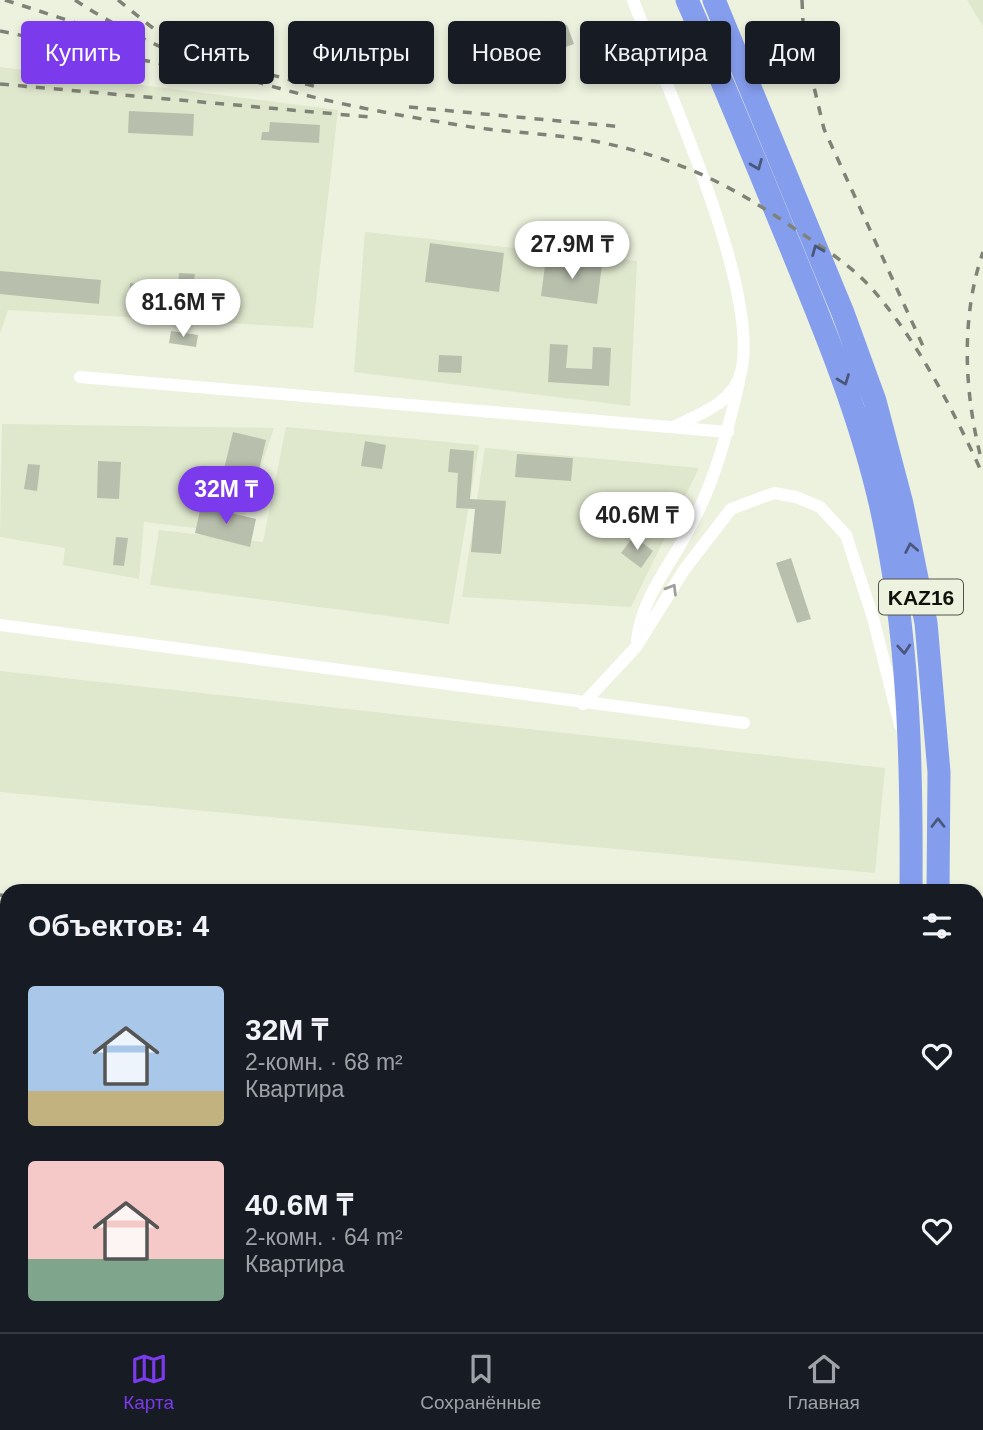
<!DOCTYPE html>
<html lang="ru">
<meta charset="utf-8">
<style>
body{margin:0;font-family:Arial,sans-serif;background:#242831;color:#f1f3f6;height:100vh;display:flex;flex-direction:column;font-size:26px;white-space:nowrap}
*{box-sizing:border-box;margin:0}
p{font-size:23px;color:#9ea1a6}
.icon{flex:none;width:38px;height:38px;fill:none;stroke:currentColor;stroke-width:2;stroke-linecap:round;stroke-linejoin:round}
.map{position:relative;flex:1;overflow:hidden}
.drawer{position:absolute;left:0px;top:884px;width:984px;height:450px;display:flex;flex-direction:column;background:#171b24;border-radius:21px 21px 0 0;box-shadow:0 4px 10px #0003}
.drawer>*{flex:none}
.hud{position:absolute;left:21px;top:21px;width:942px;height:63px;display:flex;gap:14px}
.price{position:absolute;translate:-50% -60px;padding:0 16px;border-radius:24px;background:#fff;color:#222;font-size:23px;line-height:46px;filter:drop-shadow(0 2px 4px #0008)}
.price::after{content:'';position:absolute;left:50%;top:42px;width:21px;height:16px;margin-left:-10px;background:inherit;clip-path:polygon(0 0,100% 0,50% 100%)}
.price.current{background:#7c3aed;color:#fff}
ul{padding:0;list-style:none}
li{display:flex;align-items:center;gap:21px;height:175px;padding:0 28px}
li span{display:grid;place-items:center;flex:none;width:196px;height:140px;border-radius:7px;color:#555}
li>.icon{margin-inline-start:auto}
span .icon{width:84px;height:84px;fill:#fffc;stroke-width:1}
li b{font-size:30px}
h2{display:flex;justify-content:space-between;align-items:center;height:84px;padding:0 28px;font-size:30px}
.tag{padding:0 24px;border-radius:7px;background:#171b24;box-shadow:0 4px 10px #0003;font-size:24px;line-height:63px}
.tag.current{background:#7c3aed;color:#fff}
.menu{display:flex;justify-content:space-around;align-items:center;height:98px;border-top:2px solid #363941;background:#171b24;font-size:19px;color:#9ea1a6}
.menu a{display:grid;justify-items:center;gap:4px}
.menu .current{color:#7c3aed}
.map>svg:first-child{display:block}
</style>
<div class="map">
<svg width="983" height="1332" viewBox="0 0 983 1332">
<rect width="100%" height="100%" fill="#edf2df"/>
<!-- built -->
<path fill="#dfe7cd" d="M967,0H983V26Z
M0,67L338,110L313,328L8,310L0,334Z
M365,232L637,261L630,406L354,372Z
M2,424L274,428L239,533L144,522L139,579L63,565L65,548L0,537Z
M286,427L479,445L449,624L150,585L159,530L263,542Z
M485,448L699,468L631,607L462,597Z
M0,671L885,768L875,873L0,792Z"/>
<!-- building -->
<path fill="#b9bfad" d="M567,25L574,44L522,63L515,45Z
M129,111L194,114L193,136L128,133Z
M270,122L320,125L319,143L261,140L262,132H269Z
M430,243L504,253L499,292L425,282Z
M546,258L602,265L597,304L541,296Z
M0,271L101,280L99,304L0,294Z
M179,273L195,274L188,312L128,306L130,283L178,288Z
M171,331L198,335L196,347L169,343Z
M550,344L568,345L566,368L592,369L593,347L611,348L609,386L548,382Z
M439,355L462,356L461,373L438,372Z
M233,432L266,440L255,486L222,477Z
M365,441L386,445L382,469L361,466Z
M450,449L474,451L470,499L506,501L501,554L471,552L475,509L456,508L458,473L448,472Z
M517,454L573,458L571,481L515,477Z
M98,461L121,462L119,499L97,498Z
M28,464L40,465L37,491L24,489Z
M201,506L256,519L250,547L195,533Z
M634,536L653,551L641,568L621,553Z
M116,537L128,538L124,566L113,565Z
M791,558L811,619L797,623L776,563Z"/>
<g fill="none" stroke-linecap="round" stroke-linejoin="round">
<!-- street -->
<path stroke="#fff" stroke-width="12" d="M633,0C665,84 761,290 741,372C734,403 698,415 673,427
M80,377L728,432
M0,625L744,723
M637,640C642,597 670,566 689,529C715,482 727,434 739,382
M583,704L636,647L684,570L731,509L774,493L796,497L820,507L846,535L873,618L900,725"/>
<!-- highway -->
<path stroke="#859ded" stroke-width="23" d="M687,0C723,82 757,165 791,248C826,333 861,418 881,507C909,634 912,762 911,891
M714,0L843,313L875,401L902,504L926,623L939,772L938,891
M0,1217L7,1218
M0,1243L7,1244
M976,1244L983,1251
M469,1326L479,1332
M726,1326L772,1332
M950,1326L983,1330
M883,1332L884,1326
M903,1332V1326"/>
<!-- rail -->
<path stroke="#7f8276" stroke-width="3.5" stroke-dasharray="9 9" stroke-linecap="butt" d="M5,0L123,38
M75,0C188,75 326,104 459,125C505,133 553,133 599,142C677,158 730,184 795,229C825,249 857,269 879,297C922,349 955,414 983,475
M118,0L159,33L230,62
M802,0L804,45L824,129L923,346
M0,31L201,72
M253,70L321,88
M0,84L370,117
M409,107L624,127
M980,454C964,389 961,316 983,252
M0,895L7,896
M0,911L7,912
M976,1008H983"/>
</g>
<!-- one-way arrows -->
<defs><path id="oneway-chevron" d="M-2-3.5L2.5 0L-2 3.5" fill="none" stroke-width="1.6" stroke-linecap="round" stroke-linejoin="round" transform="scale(1.75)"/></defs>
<g stroke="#4a577c">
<use href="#oneway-chevron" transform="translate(757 165) rotate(68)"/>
<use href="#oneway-chevron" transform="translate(817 250) rotate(-112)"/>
<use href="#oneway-chevron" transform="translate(844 380) rotate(69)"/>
<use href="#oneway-chevron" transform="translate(911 548) rotate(-101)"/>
<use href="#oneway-chevron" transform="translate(904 649) rotate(86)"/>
<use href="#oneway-chevron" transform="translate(938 823) rotate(-90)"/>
</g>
<use stroke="#9fa09d" href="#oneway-chevron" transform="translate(672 589) rotate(-59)"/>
<g text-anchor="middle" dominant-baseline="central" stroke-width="7" stroke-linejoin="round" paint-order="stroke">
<!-- shield labels -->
<rect fill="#edf2df" stroke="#52544b" stroke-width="2" x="879" y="579.5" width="84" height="35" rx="5"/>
<g font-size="21" font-weight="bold" fill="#0f110b">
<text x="921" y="597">KAZ16</text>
</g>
</g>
</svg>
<b class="price" style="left:572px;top:281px">27.9M ₸</b>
<b class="price" style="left:183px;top:339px">81.6M ₸</b>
<b class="price current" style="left:226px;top:526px">32M ₸</b>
<b class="price" style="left:637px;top:552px">40.6M ₸</b>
<div class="hud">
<a class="tag current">Купить</a>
<a class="tag">Снять</a>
<a class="tag">Фильтры</a>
<a class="tag">Новое</a>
<a class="tag">Квартира</a>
<a class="tag">Дом</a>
</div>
<section class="drawer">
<h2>Объектов: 4<svg class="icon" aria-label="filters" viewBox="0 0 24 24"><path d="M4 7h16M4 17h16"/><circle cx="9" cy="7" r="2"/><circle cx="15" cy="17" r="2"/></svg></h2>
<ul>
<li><span style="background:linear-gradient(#a9c7e8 75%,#c2b280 0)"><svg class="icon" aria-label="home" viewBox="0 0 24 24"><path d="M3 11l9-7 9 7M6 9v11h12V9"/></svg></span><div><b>32M ₸</b><p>2-комн. · 68 m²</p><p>Квартира</p></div><svg class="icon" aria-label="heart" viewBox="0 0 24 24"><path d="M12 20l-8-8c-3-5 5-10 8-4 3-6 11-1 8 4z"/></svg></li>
<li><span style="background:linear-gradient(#f6c9c9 70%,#7fa58c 0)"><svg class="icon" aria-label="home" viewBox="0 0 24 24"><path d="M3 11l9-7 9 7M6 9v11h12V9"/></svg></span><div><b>40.6M ₸</b><p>2-комн. · 64 m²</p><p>Квартира</p></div><svg class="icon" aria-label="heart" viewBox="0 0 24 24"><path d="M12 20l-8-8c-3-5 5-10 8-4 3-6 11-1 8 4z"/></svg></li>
</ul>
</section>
</div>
<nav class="menu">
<a class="current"><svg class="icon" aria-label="map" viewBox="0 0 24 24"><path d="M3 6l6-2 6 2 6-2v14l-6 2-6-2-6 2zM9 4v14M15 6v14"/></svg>Карта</a>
<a><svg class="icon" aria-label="saved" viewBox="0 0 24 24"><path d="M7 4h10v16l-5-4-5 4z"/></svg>Сохранённые</a>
<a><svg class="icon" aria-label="home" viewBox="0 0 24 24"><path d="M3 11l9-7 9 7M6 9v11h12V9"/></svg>Главная</a>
</nav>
